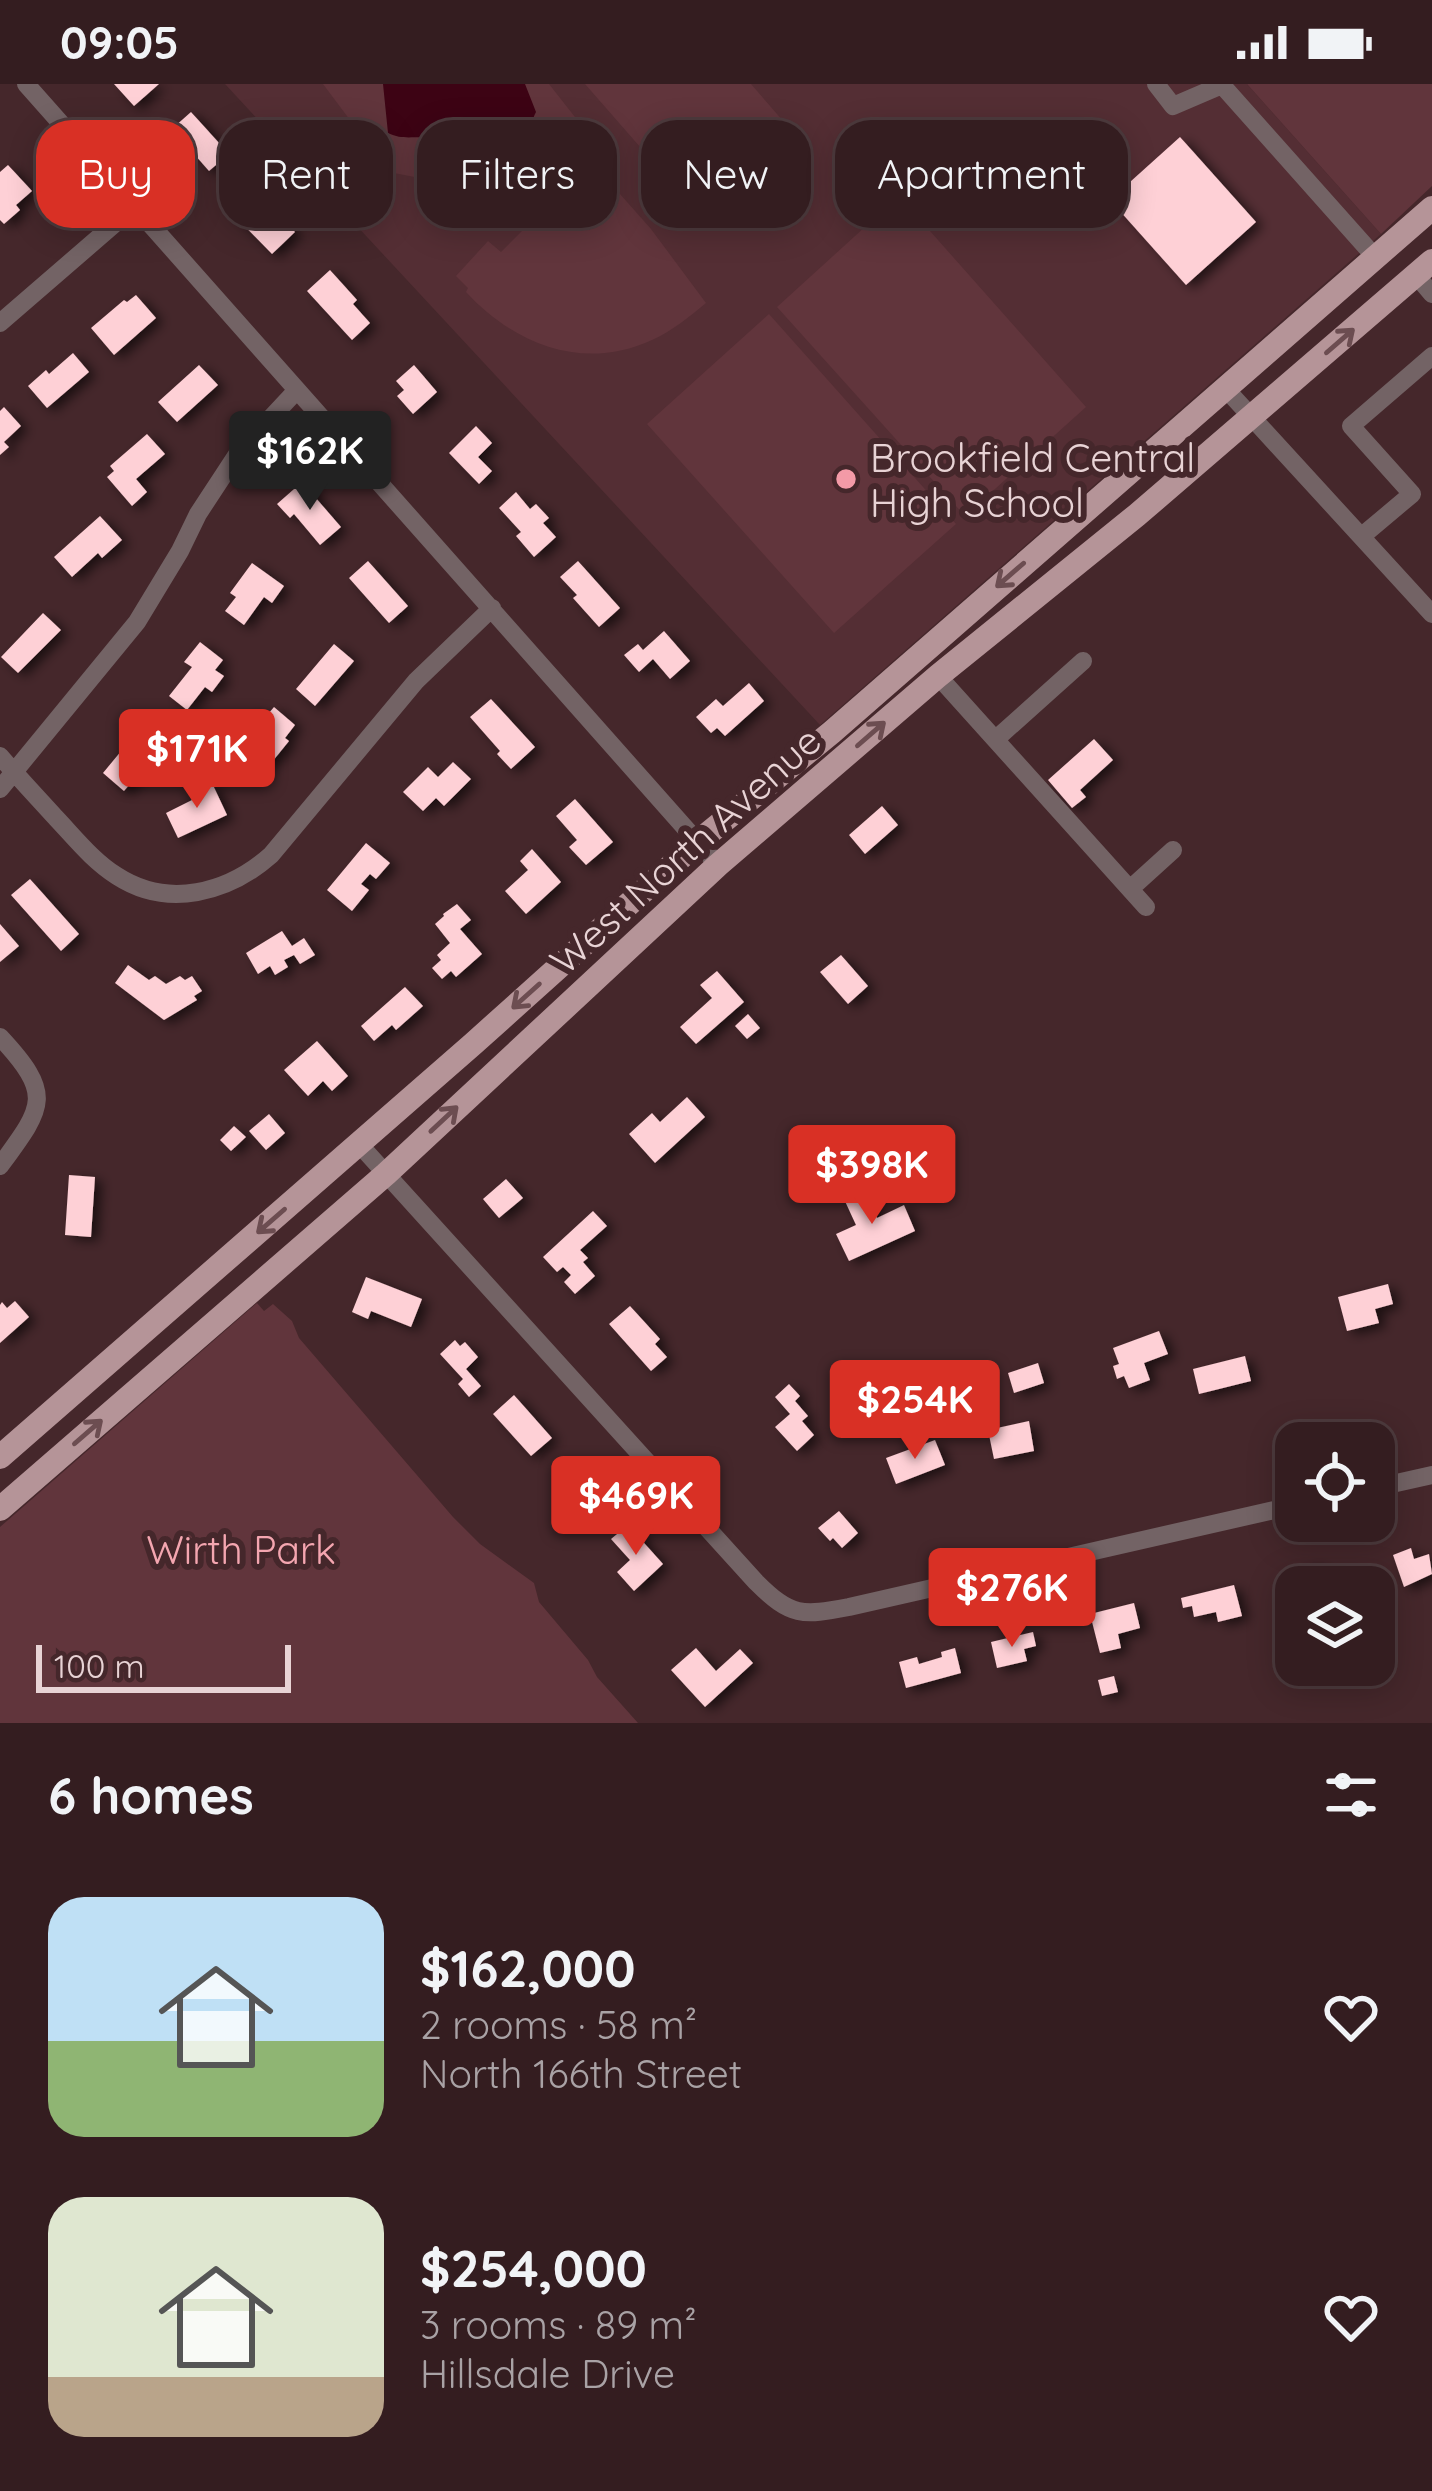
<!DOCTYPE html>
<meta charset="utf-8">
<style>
body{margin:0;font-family:Quicksand,sans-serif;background:#3f2a2d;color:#f1f3f6;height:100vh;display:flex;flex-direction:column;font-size:45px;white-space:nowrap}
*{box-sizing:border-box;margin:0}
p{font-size:39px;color:#a9a2a5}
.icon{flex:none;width:66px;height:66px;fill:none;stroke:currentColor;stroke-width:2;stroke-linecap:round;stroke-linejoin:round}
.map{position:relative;height:1639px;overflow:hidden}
.drawer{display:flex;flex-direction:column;background:#341d20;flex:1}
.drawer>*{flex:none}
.top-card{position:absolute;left:36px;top:36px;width:1362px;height:108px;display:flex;gap:24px}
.tools{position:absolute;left:1275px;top:1338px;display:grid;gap:24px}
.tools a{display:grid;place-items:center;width:120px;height:120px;border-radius:24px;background:#341d20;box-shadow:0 6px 30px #0003,0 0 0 3px #4e3b3e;font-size:60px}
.scale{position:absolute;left:36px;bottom:30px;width:255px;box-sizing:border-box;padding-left:12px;border:6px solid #e8d3d5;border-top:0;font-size:33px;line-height:42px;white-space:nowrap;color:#e8d3d5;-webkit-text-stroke:9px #45272b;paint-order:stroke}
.price{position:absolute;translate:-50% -102px;padding:0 27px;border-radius:12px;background:#d93025;color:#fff;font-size:39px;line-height:78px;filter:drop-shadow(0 3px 6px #0008)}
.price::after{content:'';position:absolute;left:50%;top:72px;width:36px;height:27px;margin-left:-18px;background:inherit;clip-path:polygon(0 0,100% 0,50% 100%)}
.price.current{background:#222;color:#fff}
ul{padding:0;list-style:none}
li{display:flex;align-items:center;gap:36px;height:300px;padding:0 48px}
li span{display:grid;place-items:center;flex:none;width:336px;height:240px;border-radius:36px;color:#555}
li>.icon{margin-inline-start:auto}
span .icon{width:144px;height:144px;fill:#fffc;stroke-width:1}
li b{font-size:51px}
h2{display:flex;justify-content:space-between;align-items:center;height:144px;padding:0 48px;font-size:51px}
.chip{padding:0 42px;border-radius:36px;background:#341d20;box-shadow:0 6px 30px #0003,0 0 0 3px #4e3b3e;font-size:42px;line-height:108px}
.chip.current{background:#d93025;color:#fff}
.status{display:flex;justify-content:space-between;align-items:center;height:84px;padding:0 60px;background:#341d20;direction:ltr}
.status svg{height:33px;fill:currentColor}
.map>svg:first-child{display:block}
</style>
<div class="status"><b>09:05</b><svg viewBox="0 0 49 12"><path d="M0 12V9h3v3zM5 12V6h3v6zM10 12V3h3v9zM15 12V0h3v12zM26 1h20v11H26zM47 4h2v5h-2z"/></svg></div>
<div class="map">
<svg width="1432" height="1639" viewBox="0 0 1432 1639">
<defs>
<filter id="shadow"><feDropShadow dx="7" dy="4" stdDeviation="6" flood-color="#0009"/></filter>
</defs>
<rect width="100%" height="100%" fill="#45272b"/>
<!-- built -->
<path fill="#542e34" d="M225,0H1247L1381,150L820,641Z"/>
<!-- green -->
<path fill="#61353c" d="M323,0H549L582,42L558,64L526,115L389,88Z
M585,0H751L790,45L696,127Z
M1247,0H1432V102L1381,150Z
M581,93L601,94L613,107L616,106L620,110L651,145L706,219C689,233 672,247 652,256C583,288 514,260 466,208L468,204L456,192L488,157L501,168L566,103L569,105Z
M899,112L1086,323L965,432L777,223Z
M769,230L956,440L834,549L647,340Z
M257,1219L264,1227L273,1220L292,1237L299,1254L453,1433L480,1460L534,1499L539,1518L588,1576L597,1593L638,1639H0V1443Z"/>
<!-- water -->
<path fill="#3d0314" d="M383,0H525L536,28C529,41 528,61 516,71C508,76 497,74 489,71C469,64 447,57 425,54C411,52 402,56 388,49Z"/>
<!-- building -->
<path fill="#fed0d6" filter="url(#shadow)" d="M114,0H159L134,22Z
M191,28L229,70L209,87L187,62L181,68L165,51Z
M1180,53L1256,138L1186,201L1110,116Z
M8,81L32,107L16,121L20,126L4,140L0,136V88Z
M557,102L562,107L535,133L530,127Z
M252,103L295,148L272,170L229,126Z
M330,186L357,216L353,220L370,239L352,256L307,207Z
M136,211L156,234L114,271L91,244L124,216L127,218Z
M73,269L89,288L47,324L28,302L46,286L49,290Z
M199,281L218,301L177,338L158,318Z
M414,281L437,308L413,330L397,312L404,306L396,297Z
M4,323L21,342L4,358L9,363L0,371V327Z
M476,342L492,359L478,373L492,387L479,400L449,369Z
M147,350L165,370L136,395L147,408L132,422L107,393L114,387L110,382Z
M302,398L341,443L320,461L294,430L290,434L277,420Z
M516,408L530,425L536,420L549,434L543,439L556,453L534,473L516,452L521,448L499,424Z
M100,432L122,456L102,474L98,469L72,493L54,473Z
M368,477L408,522L389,539L349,494Z
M578,477L620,524L599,543L573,514L577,511L560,493Z
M252,479L284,502L272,519L264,513L244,541L225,527L236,513L230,509Z
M43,529L61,546L18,589L1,573Z
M664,547L690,577L670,595L653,575L639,588L624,571L638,560L643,566Z
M200,558L223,576L215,586L224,592L212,608L205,603L187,626L169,612L192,583L184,578Z
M334,560L354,577L315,622L296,605Z
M749,599L764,617L725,652L717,644L711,649L696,633L716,615L723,622Z
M491,615L535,663L511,685L497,670L500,667L470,633Z
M274,623L295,641L285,654L289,657L272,678L269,675L257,689L223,660L252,627L263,636Z
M141,643L163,661L124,707L103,689Z
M1094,655L1113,676L1080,706L1086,713L1072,724L1048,696Z
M453,678L471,695L444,722L436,714L423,727L403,708L428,683L438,693Z
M212,699L227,731L178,754L166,729L192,716L189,709Z
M575,715L613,758L586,781L569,763L577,756L556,732Z
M882,722L898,741L865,770L849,751Z
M366,759L390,779L376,795L370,790L361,800L369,806L352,827L327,806Z
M532,765L561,798L526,830L505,807L528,786L520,777Z
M30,795L79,850L61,867L11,811Z
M457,820L471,836L460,845L482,870L456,893L451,887L442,895L432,884L441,876L437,871L450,859L435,840L444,832L443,830Z
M0,840L19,862L0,878Z
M282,847L292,862L304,854L315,871L300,880L294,871L284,876L288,883L275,891L270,882L258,890L246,869Z
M841,871L868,902L848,920L820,888Z
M128,881L149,896L155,892L166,900L180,892L185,896L192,892L202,907L194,912L197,916L164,936L115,899Z
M717,887L744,918L696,960L680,943L712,914L700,901Z
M405,903L423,922L396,946L392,941L374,957L361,942Z
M748,930L760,944L747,955L735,942Z
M317,957L348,992L332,1007L323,997L308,1012L284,986Z
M687,1013L705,1033L655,1079L629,1050L652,1029L660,1038Z
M269,1030L285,1049L266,1066L249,1047Z
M234,1042L246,1053L231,1067L220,1056Z
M69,1091L95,1093L91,1153L65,1151Z
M506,1095L523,1114L499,1134L483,1115Z
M864,1106L877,1134L904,1121L915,1147L849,1177L836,1150L856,1141L844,1115Z
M593,1127L607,1142L580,1166L588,1174L583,1178L595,1192L575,1210L564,1198L571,1191L563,1183L557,1188L543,1173Z
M366,1193L422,1215L411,1243L371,1227L368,1235L352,1228Z
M1388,1200L1393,1220L1375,1225L1379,1239L1347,1247L1338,1213Z
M15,1217L29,1233L0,1259V1221L2,1218L7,1224Z
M630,1222L660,1255L655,1260L667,1273L651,1287L609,1240Z
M1159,1247L1168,1270L1144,1279L1150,1296L1129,1304L1124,1292L1117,1295L1113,1282L1119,1280L1113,1264Z
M455,1256L460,1262L465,1258L478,1273L466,1285L481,1302L469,1313L458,1300L463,1295L440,1270Z
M1245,1272L1251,1297L1199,1310L1193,1285Z
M1038,1279L1044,1299L1014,1309L1008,1289Z
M789,1300L800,1312L795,1317L808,1332L802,1337L814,1351L797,1367L775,1343L790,1330L775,1313Z
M514,1311L552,1354L531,1372L493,1330Z
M1029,1337L1034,1367L994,1375L988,1346Z
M935,1356L945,1381L896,1400L886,1374Z
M575,1379L601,1408L574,1433L556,1413L565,1405L557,1397Z
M839,1427L858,1449L842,1464L833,1454L830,1457L818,1444Z
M628,1441L663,1480L634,1507L617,1488L630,1476L611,1455Z
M1411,1464L1414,1475L1429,1470L1432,1490L1404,1503L1393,1471Z
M1316,1479L1321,1493L1343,1485L1347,1498L1333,1503H1296L1295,1513L1287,1489Z
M1234,1501L1242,1532L1218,1538L1216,1528L1194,1533L1192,1522L1183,1524L1181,1514Z
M1134,1519L1140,1544L1118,1550L1121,1564L1100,1569L1090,1530Z
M1033,1548L1036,1562L1024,1565L1027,1577L997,1584L991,1558Z
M696,1564L716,1587L740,1565L753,1579L705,1623L671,1586Z
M955,1564L961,1589L906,1604L899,1578L917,1573L919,1580L942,1573L941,1568Z
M1114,1592L1118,1608L1102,1612L1098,1596Z"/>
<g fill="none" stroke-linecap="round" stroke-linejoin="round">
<!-- minor -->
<path stroke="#736365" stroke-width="18" d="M26,0L718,781
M1156,0L1173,22L1222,1
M1221,0L1375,173
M1416,191L1432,210
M0,239L134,123
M1225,304L1432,530
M1362,452L1412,410L1351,342L1432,272
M938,592L1146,823
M996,655L1083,577
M0,672C18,693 37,713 56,734C75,754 93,777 117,792C168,825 228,809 271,771L416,597L492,524
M0,705L137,538L180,467L198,430L238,369L297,306
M1130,805L1173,766
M0,953C54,1011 44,1022 0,1082
M359,1060L756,1498C791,1533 802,1532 849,1523L1296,1421
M1374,1404L1432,1391"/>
<!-- major -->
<path stroke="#b59498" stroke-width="24" d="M0,1373L473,960L699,757L832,648L1432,124
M0,1425L386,1090L718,781L938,592L1137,431L1432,177"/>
</g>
<!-- one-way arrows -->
<defs><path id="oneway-shaft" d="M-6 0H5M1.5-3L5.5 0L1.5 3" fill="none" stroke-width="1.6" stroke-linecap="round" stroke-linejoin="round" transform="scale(3)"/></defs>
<g stroke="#6c4d51">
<use href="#oneway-shaft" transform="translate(1340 257) rotate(-41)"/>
<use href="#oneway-shaft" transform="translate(1010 491) rotate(139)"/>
<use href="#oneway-shaft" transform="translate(871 650) rotate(-41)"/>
<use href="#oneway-shaft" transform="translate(526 912) rotate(138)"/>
<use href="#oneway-shaft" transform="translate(444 1035) rotate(-43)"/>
<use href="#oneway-shaft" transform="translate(271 1137) rotate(139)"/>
<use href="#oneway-shaft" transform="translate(88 1348) rotate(-41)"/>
</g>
<!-- markers -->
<circle fill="#f39aa7" stroke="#45272b" stroke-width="4.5" cx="846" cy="395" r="12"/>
<g text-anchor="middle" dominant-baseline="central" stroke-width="12" stroke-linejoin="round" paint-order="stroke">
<!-- poi labels -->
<g font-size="39" fill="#e8d3d5" stroke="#45272b" text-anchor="start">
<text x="870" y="373">Brookfield Central<tspan x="870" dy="45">High School</tspan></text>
</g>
<!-- street labels -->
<g font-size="39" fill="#e8d3d5" stroke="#45272b">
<text transform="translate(685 766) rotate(-42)">West North Avenue</text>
</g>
<!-- park labels -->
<g font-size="39" fill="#f4a6b0" stroke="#45272b">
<text x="241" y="1465">Wirth Park</text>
</g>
</g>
</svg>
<div class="tools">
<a><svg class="icon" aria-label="locate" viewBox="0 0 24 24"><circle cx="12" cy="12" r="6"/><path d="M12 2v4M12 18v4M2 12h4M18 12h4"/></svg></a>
<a><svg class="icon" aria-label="layers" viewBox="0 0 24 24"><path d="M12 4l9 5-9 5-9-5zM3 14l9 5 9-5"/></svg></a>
</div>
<div class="scale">100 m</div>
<b class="price current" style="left:310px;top:429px">$162K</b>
<b class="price" style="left:197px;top:727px">$171K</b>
<b class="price" style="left:872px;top:1143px">$398K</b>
<b class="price" style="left:915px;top:1378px">$254K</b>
<b class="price" style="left:636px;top:1474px">$469K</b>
<b class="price" style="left:1012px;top:1566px">$276K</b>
<div class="top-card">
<a class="chip current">Buy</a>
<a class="chip">Rent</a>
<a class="chip">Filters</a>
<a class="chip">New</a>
<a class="chip">Apartment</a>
</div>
</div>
<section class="drawer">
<h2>6 homes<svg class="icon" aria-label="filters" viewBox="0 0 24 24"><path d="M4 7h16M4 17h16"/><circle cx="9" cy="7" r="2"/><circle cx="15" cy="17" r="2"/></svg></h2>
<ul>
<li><span style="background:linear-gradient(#bfe0f5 60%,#8fb573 0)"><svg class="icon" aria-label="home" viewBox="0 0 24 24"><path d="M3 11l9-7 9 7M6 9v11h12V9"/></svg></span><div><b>$162,000</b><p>2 rooms · 58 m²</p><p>North 166th Street</p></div><svg class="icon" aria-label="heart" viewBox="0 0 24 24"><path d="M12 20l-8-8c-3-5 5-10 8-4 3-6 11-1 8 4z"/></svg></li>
<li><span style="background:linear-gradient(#dfe7d0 75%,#b9a48a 0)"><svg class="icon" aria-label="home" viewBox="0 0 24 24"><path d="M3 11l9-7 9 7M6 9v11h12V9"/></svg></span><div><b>$254,000</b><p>3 rooms · 89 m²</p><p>Hillsdale Drive</p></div><svg class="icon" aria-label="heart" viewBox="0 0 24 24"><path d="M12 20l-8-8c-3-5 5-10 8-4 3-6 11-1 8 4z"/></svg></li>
</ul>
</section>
